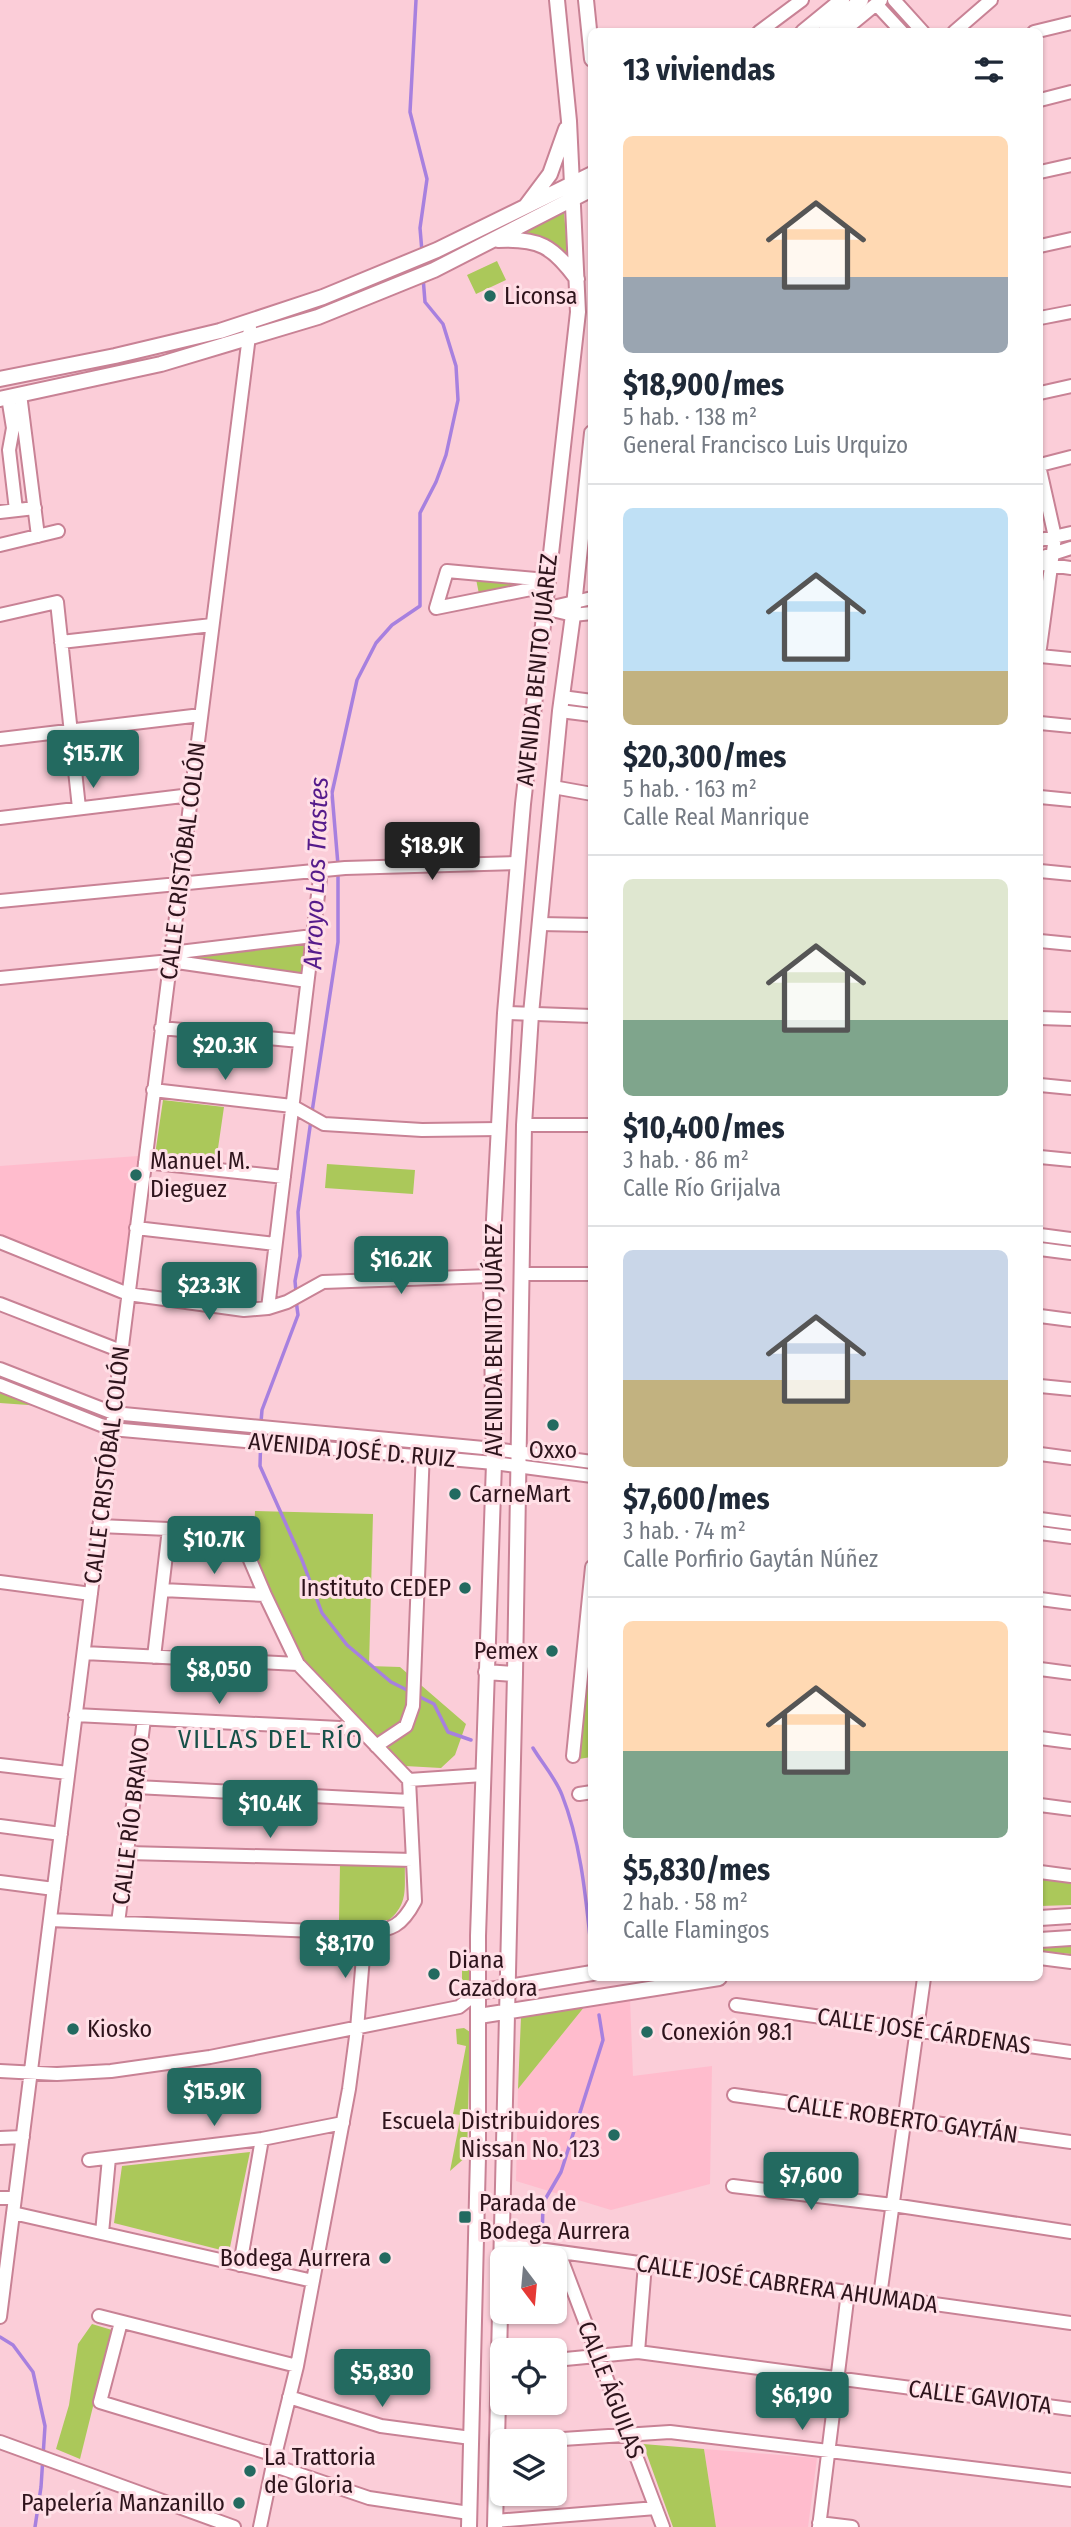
<!DOCTYPE html>
<html lang="es">
<meta charset="utf-8">
<style>
body{margin:0;font-family:"Fira Sans Condensed",sans-serif;background:#f2f2f3;color:#1f2937;height:100vh;display:flex;flex-direction:column;font-size:26px;white-space:nowrap}
*{box-sizing:border-box;margin:0}
p{font-size:23px;color:#747a83}
.icon{flex:none;width:38px;height:38px;fill:none;stroke:currentColor;stroke-width:2;stroke-linecap:round;stroke-linejoin:round}
.map{position:relative;flex:1;overflow:hidden}
.panel{position:absolute;left:588px;top:28px;width:455px;height:1953px;display:flex;flex-direction:column;background:#fff;border-radius:10px;box-shadow:0 2px 5px #0004}
.panel>*{flex:none}
.needle{width:46px;rotate:164deg}
.buttons{position:absolute;left:490px;top:2247px;display:grid;gap:14px}
.buttons a{display:grid;place-items:center;width:77px;height:77px;border-radius:10px;background:#fff;box-shadow:0 2px 5px #0004;font-size:35px}
.price{position:absolute;translate:-50% -60px;padding:0 16px;border-radius:7px;background:#236a60;color:#fff;font-size:23px;line-height:46px;filter:drop-shadow(0 2px 4px #0008)}
.price::after{content:'';position:absolute;left:50%;top:42px;width:21px;height:16px;margin-left:-10px;background:inherit;clip-path:polygon(0 0,100% 0,50% 100%)}
.price.selected{background:#222;color:#fff}
ul{padding:0;list-style:none}
li{display:grid;align-content:center;gap:14px;height:371px;padding:0 35px}
li+li{border-top:2px solid #e0e1e3}
li span{display:grid;place-items:center;height:217px;border-radius:10px;color:#555}
li>.icon{margin-inline-start:auto}
span .icon{width:126px;height:126px;fill:#fffc;stroke-width:1}
li b{font-size:30px}
h2{display:flex;justify-content:space-between;align-items:center;height:84px;padding:0 35px;font-size:30px}
.map>svg:first-child{display:block}
</style>
<div class="map">
<svg width="1071" height="2527" viewBox="0 0 1071 2527">
<rect width="100%" height="100%" fill="#fbcdd8"/>
<!-- built -->
<path fill="#ffbccd" d="M138,1156L125,1285L0,1234V1166Z
M630,1999L633,2076L712,2066L710,2184L611,2210L516,2181L518,2089L585,2006Z
M704,2449L817,2458L808,2527H716Z"/>
<!-- green -->
<path fill="#abc85a" d="M564,212L568,260L513,236Z
M497,261L506,280L476,294L467,275Z
M476,579L523,583L479,594Z
M307,943L304,974L184,957Z
M163,1100L224,1107L216,1162L155,1155Z
M327,1164L415,1170L413,1194L325,1188Z
M0,1393L42,1406L0,1403Z
M255,1511L373,1514L369,1666L400,1667L466,1724L455,1755L441,1768L405,1766L298,1656L253,1559Z
M589,1616H592L591,1757L579,1759Z
M340,1864H405C404,1888 409,1903 389,1920H339Z
M1040,1878L1071,1882V1905L1040,1906Z
M1071,1944V1954L1040,1951V1945Z
M469,1952V1987L462,1992V1954Z
M585,2006L518,2089L521,2017Z
M464,2028L470,2032L467,2156L450,2171L461,2115L453,2114L466,2046L457,2044L456,2029Z
M250,2152L229,2252L114,2223L122,2166Z
M92,2324L112,2330L80,2459L56,2449L69,2405L78,2344Z
M643,2444L704,2449L716,2527H673Z"/>
<g fill="none" stroke-linecap="round" stroke-linejoin="round">
<!-- stream -->
<path stroke="#a780df" stroke-width="3.5" d="M416,0L410,112L427,179L420,228L422,252
M338,865L332,793L357,680L376,643L392,625L420,606V513L436,482L446,455L458,400L456,366L443,324L425,302L423,277
M312,1112L338,942V873
M296,1292L295,1281L300,1256L298,1212L311,1120
M261,1422L262,1410L298,1315L296,1300
M261,1430L260,1466L302,1560L322,1613L347,1645L391,1682L409,1691
M416,1695L434,1704L448,1732L471,1740
M533,1748C542,1763 556,1779 562,1795C582,1846 586,1901 592,1956
M542,2245L543,2203L561,2172L603,2040L599,2015
M0,2337L13,2345L33,2372L45,2426L41,2487L35,2527"/>
<defs>
<path id="minor" d="M894,0L923,32
M876,4L902,32
M759,32L802,0
M842,32L881,0
M954,32L991,0
M1034,32L1071,23
M1040,100L1071,92
M1040,172L1071,165
M1040,246L1071,239
M1040,318L1071,312
M1040,393L1071,386
M20,394L38,536
M8,397L13,428L9,450L16,510
M1040,465L1071,457
M1040,470L1055,537L1040,648
M0,512L35,508
M1040,540L1071,533
M0,545L58,531
M1040,558L1071,548
M1043,564L1071,568
M546,586L436,608L447,571L547,580
M544,609L592,598
M548,609L573,615L592,613
M0,615L57,602L79,808
M61,642L212,625
M1040,656L1071,659
M562,697L592,701
M560,711L592,715
M1040,723L1071,726
M0,739L201,715
M553,787L592,794
M1040,797L1071,800
M0,818L191,795
M1040,871L1071,874
M0,901L345,868L518,863
M540,924L592,925
M1040,941L1071,944
M171,953L313,936
M0,978L170,961L307,981
M505,1013L592,1016
M1040,1018L1071,1019
M161,1028L300,1041
M1040,1085L1071,1088
M153,1090L292,1106L324,1124L422,1130L499,1129
M524,1125H592
M1040,1157L1071,1160
M145,1162L284,1177
M136,1228L275,1244
M1040,1235L1071,1239
M0,1242L128,1294L244,1310L268,1308L287,1302L323,1282L491,1276
M1040,1249L1071,1253
M521,1274H592
M0,1304L121,1351
M268,1308L321,870
M1040,1316L1071,1320
M0,1369L113,1413L494,1449L592,1462
M0,1385L111,1429L494,1463L592,1476
M1040,1386L1071,1389
M1040,1454L1071,1458
M1040,1519L1071,1523
M99,1526L238,1532L265,1595L298,1664L409,1780
M1040,1533L1071,1537
M0,1582L91,1594
M162,1590L265,1595
M1040,1599L1071,1603
M84,1653L298,1664
M154,1657L169,1529
M1040,1669L1071,1673
M75,1715L360,1729
M1040,1738L1071,1742
M376,1746L406,1726L413,1706L423,1450
M573,1756L592,1567
M0,1765L68,1773
M409,1780L483,1775
M136,1787L410,1801
M579,1794L592,1792
M1040,1805L1071,1809
M0,1826L61,1834
M127,1853L413,1860
M1040,1872L1071,1876
M0,1882L54,1889
M50,1920L365,1933C392,1930 402,1926 415,1901L409,1780
M118,1923L144,1719
M1040,1958L1071,1962
M736,2005L1071,2052
M0,2071L57,2074L111,2071L210,2057L459,2007L478,1992
M734,2095L1071,2142
M0,2138L23,2137
M89,2160L262,2139L343,2123
M733,2186L893,2205L1071,2232
M0,2198H15
M13,2213L313,2281
M102,2233L109,2158
M503,2244L1071,2323
M559,2253L663,2527
M240,2265L262,2139
M880,2296L924,1978
M99,2316L297,2366
M0,2317L250,328
M121,2322L100,2402L275,2455
M638,2352L645,2264
M555,2360L638,2352L1071,2409
M289,2397L381,2426L471,2438
M532,2441L670,2432L1071,2480
M0,2442L234,2527
M272,2465L369,2498L469,2513
M495,2521L656,2508
M819,2523L852,2527
M260,2527L275,2455L297,2366L349,2089L357,2029L365,1933
M819,2527L848,2292"/>
<path id="major" d="M586,0L592,59
M803,32L842,0
M825,32L861,0
M526,206L550,174L566,129
M498,240C539,238 553,246 577,279
M0,379L115,356L220,331L323,297L437,250L592,174
M0,399L161,364L318,317L434,270L592,189
M486,1672L515,1674
M1040,1918L1071,1916
M1040,1940L1071,1938
M478,1992L592,1973
M479,2016L719,1978
M469,2527L478,2156V1936L494,1463L491,1276L505,1013L523,804L578,312L569,121L557,0
M495,2527L515,1674L524,1125L531,1014L560,711L573,615L592,433"/>
</defs>
<!-- minor casing -->
<use href="#minor" stroke="#c88295" stroke-width="16"/>
<!-- major casing -->
<use href="#major" stroke="#c88295" stroke-width="18"/>
<!-- minor -->
<use href="#minor" stroke="#fff" stroke-width="12"/>
<!-- major -->
<use href="#major" stroke="#fff" stroke-width="14"/>
</g>
<!-- markers -->
<g fill="#236a60" stroke="#ffdfe6" stroke-width="2.5">
<circle cx="490" cy="296" r="7"/>
<circle cx="136" cy="1175" r="7"/>
<circle cx="553" cy="1425" r="7"/>
<circle cx="455" cy="1494" r="7"/>
<circle cx="465" cy="1588" r="7"/>
<circle cx="552" cy="1651" r="7"/>
<circle cx="434" cy="1974" r="7"/>
<circle cx="73" cy="2029" r="7"/>
<circle cx="647" cy="2032" r="7"/>
<circle cx="614" cy="2135" r="7"/>
<rect x="458" y="2210" width="14" height="14" rx="3.5"/>
<circle cx="385" cy="2258" r="7"/>
<circle cx="250" cy="2471" r="7"/>
<circle cx="239" cy="2503" r="7"/>
</g>
<g text-anchor="middle" dominant-baseline="central" stroke-width="6" stroke-linejoin="round" paint-order="stroke">
<!-- poi labels -->
<g font-size="24" fill="#2e141c" stroke="#ffdfe6" text-anchor="start">
<text x="504" y="296">Liconsa</text>
<text x="150" y="1161">Manuel M.<tspan x="150" dy="28">Dieguez</tspan></text>
<text x="553" y="1450" text-anchor="middle">Oxxo</text>
<text x="469" y="1494">CarneMart</text>
<text x="451" y="1588" text-anchor="end">Instituto CEDEP</text>
<text x="538" y="1651" text-anchor="end">Pemex</text>
<text x="448" y="1960">Diana<tspan x="448" dy="28">Cazadora</tspan></text>
<text x="87" y="2029">Kiosko</text>
<text x="661" y="2032">Conexión 98.1</text>
<text x="600" y="2121" text-anchor="end">Escuela Distribuidores<tspan x="600" dy="28">Nissan No. 123</tspan></text>
<text x="479" y="2203">Parada de<tspan x="479" dy="28">Bodega Aurrera</tspan></text>
<text x="371" y="2258" text-anchor="end">Bodega Aurrera</text>
<text x="264" y="2457">La Trattoria<tspan x="264" dy="28">de Gloria</tspan></text>
<text x="225" y="2503" text-anchor="end">Papelería Manzanillo</text>
</g>
<!-- street labels -->
<g font-size="24" fill="#2e141c" stroke="#ffdfe6">
<text transform="translate(537 670) rotate(-84)">AVENIDA BENITO JUÁREZ</text>
<text transform="translate(183 861) rotate(-83)">CALLE CRISTÓBAL COLÓN</text>
<text transform="translate(494 1340) rotate(-90)">AVENIDA BENITO JUÁREZ</text>
<text transform="translate(352 1450) rotate(5)">AVENIDA JOSÉ D. RUIZ</text>
<text transform="translate(107 1465) rotate(-83)">CALLE CRISTÓBAL COLÓN</text>
<text transform="translate(131 1821) rotate(-83)">CALLE RÍO BRAVO</text>
<text transform="translate(924 2031) rotate(8)">CALLE JOSÉ CÁRDENAS</text>
<text transform="translate(902 2119) rotate(8)">CALLE ROBERTO GAYTÁN</text>
<text transform="translate(787 2284) rotate(8)">CALLE JOSÉ CABRERA AHUMADA</text>
<text transform="translate(611 2390) rotate(69)">CALLE ÁGUILAS</text>
<text transform="translate(980 2397) rotate(7)">CALLE GAVIOTA</text>
</g>
<!-- water labels -->
<g font-size="26" font-style="italic" fill="#551b8b" stroke="#ffdfe6">
<text transform="translate(316 873) rotate(-88)">Arroyo Los Trastes</text>
</g>
<!-- neighbourhood labels -->
<g font-size="26" letter-spacing="2" fill="#185149" stroke="#ffdfe6">
<text x="271" y="1739">VILLAS DEL RÍO</text>
</g>
</g>
</svg>
<div class="buttons">
<a><svg class="needle" viewBox="-14 -14 28 28"><path d="M0-13l5 13h-10z" fill="#e53935"/><path d="M0 13l5-13h-10z" fill="#747a83"/></svg></a>
<a><svg class="icon" aria-label="locate" viewBox="0 0 24 24"><circle cx="12" cy="12" r="6"/><path d="M12 2v4M12 18v4M2 12h4M18 12h4"/></svg></a>
<a><svg class="icon" aria-label="layers" viewBox="0 0 24 24"><path d="M12 4l9 5-9 5-9-5zM3 14l9 5 9-5"/></svg></a>
</div>
<b class="price" style="left:93px;top:790px">$15.7K</b>
<b class="price selected" style="left:432px;top:882px">$18.9K</b>
<b class="price" style="left:225px;top:1082px">$20.3K</b>
<b class="price" style="left:401px;top:1296px">$16.2K</b>
<b class="price" style="left:209px;top:1322px">$23.3K</b>
<b class="price" style="left:214px;top:1576px">$10.7K</b>
<b class="price" style="left:219px;top:1706px">$8,050</b>
<b class="price" style="left:270px;top:1840px">$10.4K</b>
<b class="price" style="left:345px;top:1980px">$8,170</b>
<b class="price" style="left:214px;top:2128px">$15.9K</b>
<b class="price" style="left:811px;top:2212px">$7,600</b>
<b class="price" style="left:382px;top:2409px">$5,830</b>
<b class="price" style="left:802px;top:2432px">$6,190</b>
<section class="panel">
<h2>13 viviendas<svg class="icon" aria-label="filters" viewBox="0 0 24 24"><path d="M4 7h16M4 17h16"/><circle cx="9" cy="7" r="2"/><circle cx="15" cy="17" r="2"/></svg></h2>
<ul>
<li><span style="background:linear-gradient(#ffd9b3 65%,#9aa5b1 0)"><svg class="icon" aria-label="home" viewBox="0 0 24 24"><path d="M3 11l9-7 9 7M6 9v11h12V9"/></svg></span><div><b>$18,900/mes</b><p>5 hab. · 138 m²</p><p>General Francisco Luis Urquizo</p></div></li>
<li><span style="background:linear-gradient(#bfe0f5 75%,#c2b280 0)"><svg class="icon" aria-label="home" viewBox="0 0 24 24"><path d="M3 11l9-7 9 7M6 9v11h12V9"/></svg></span><div><b>$20,300/mes</b><p>5 hab. · 163 m²</p><p>Calle Real Manrique</p></div></li>
<li><span style="background:linear-gradient(#dfe7d0 65%,#7fa58c 0)"><svg class="icon" aria-label="home" viewBox="0 0 24 24"><path d="M3 11l9-7 9 7M6 9v11h12V9"/></svg></span><div><b>$10,400/mes</b><p>3 hab. · 86 m²</p><p>Calle Río Grijalva</p></div></li>
<li><span style="background:linear-gradient(#c9d6e8 60%,#c2b280 0)"><svg class="icon" aria-label="home" viewBox="0 0 24 24"><path d="M3 11l9-7 9 7M6 9v11h12V9"/></svg></span><div><b>$7,600/mes</b><p>3 hab. · 74 m²</p><p>Calle Porfirio Gaytán Núñez</p></div></li>
<li><span style="background:linear-gradient(#ffd9b3 60%,#7fa58c 0)"><svg class="icon" aria-label="home" viewBox="0 0 24 24"><path d="M3 11l9-7 9 7M6 9v11h12V9"/></svg></span><div><b>$5,830/mes</b><p>2 hab. · 58 m²</p><p>Calle Flamingos</p></div></li>
</ul>
</section>
</div>
